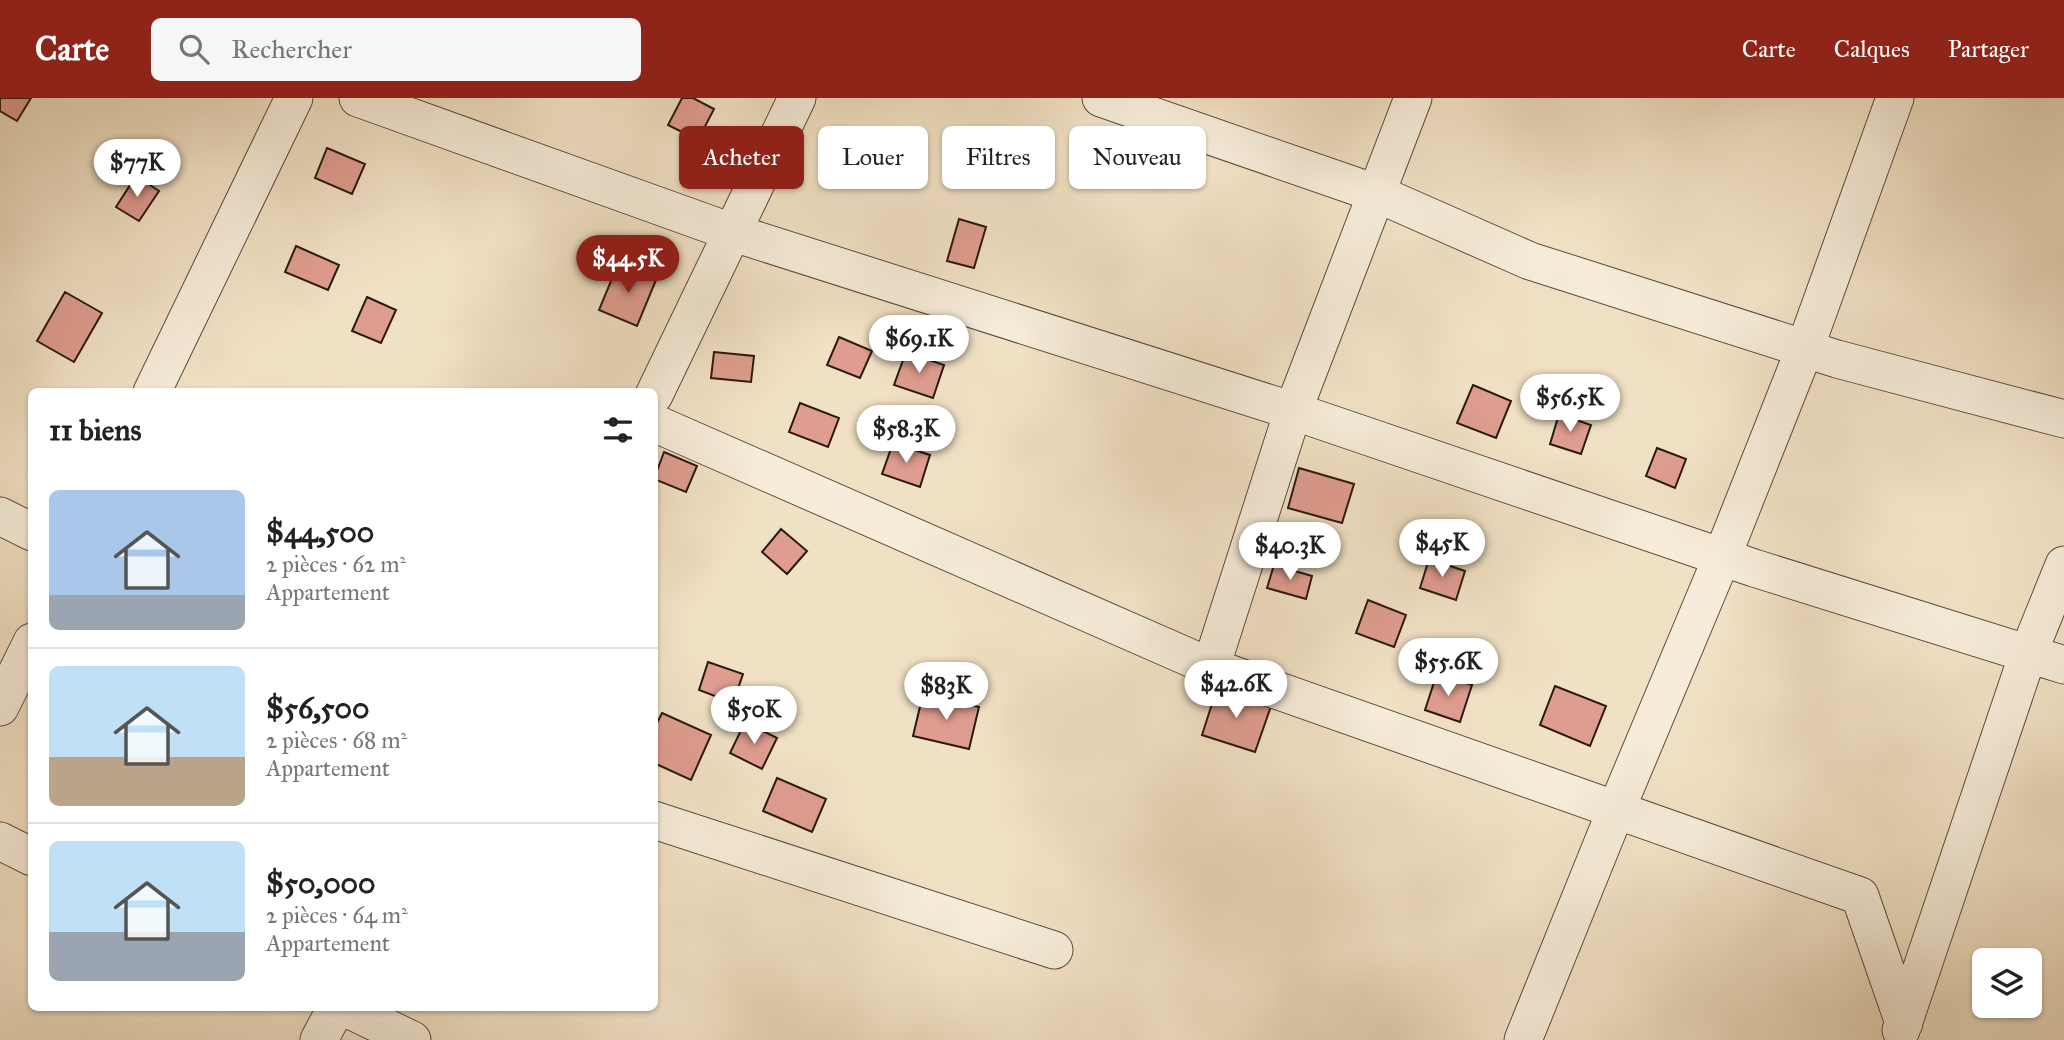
<!DOCTYPE html>
<html lang="fr">
<meta charset="utf-8">
<style>
body{margin:0;font-family:"IM FELL Great Primer",serif;background:#f6f6f6;color:#222;height:100vh;display:flex;flex-direction:column;font-size:26px;white-space:nowrap}
*{box-sizing:border-box;margin:0}
p{font-size:23px;color:#767676}
.icon{flex:none;width:38px;height:38px;fill:none;stroke:currentColor;stroke-width:2;stroke-linecap:round;stroke-linejoin:round}
.map{position:relative;flex:1;overflow:hidden}
.sheet{position:absolute;left:28px;top:290px;width:630px;height:623px;display:flex;flex-direction:column;background:#fff;border-radius:10px;box-shadow:0 2px 5px #0004}
.sheet>*{flex:none}
.guide{position:absolute;left:679px;top:28px;width:665px;height:63px;display:flex;gap:14px}
.buttons{position:absolute;left:1972px;top:850px;display:grid;gap:14px}
.buttons a{display:grid;place-items:center;width:70px;height:70px;border-radius:10px;background:#fff;box-shadow:0 2px 5px #0004;font-size:35px}
.price{position:absolute;translate:-50% -60px;padding:0 16px;border-radius:24px;background:#fff;color:#222;font-size:23px;line-height:46px;filter:drop-shadow(0 2px 4px #0008)}
.price::after{content:'';position:absolute;left:50%;top:42px;width:21px;height:16px;margin-left:-10px;background:inherit;clip-path:polygon(0 0,100% 0,50% 100%)}
.price.current{background:#8f2418;color:#fff}
ul{padding:0;list-style:none}
li{display:flex;align-items:center;gap:21px;height:175px;padding:0 21px}
li+li{border-top:2px solid #e0e0e0}
li span{display:grid;place-items:center;flex:none;width:196px;height:140px;border-radius:10px;color:#555}
li>.icon{margin-inline-start:auto}
span .icon{width:84px;height:84px;fill:#fffc;stroke-width:1}
li b{font-size:30px}
h2{display:flex;justify-content:space-between;align-items:center;height:84px;padding:0 21px;font-size:30px}
.chip{padding:0 24px;border-radius:10px;background:#fff;box-shadow:0 2px 5px #0004;font-size:24px;line-height:63px}
.chip.current{background:#8f2418;color:#fff}
header{display:flex;align-items:center;gap:42px;box-sizing:border-box;height:98px;padding:0 35px;background:#8f2418;color:#fff}
header strong{font-size:33px}
nav{display:flex;gap:38px;margin-inline-start:auto;font-size:24px}
.search{width:490px;height:63px;background:#f6f6f6;display:flex;align-items:center;gap:18px;box-sizing:border-box;padding:0 24px;border-radius:10px;color:#767676;font-size:26px}
.map>svg:first-child{display:block}
</style>
<header>
<strong>Carte</strong>
<div class="search"><svg class="icon" aria-label="search" viewBox="0 0 24 24"><circle cx="10" cy="10" r="6"/><path d="M15 15l6 6"/></svg>Rechercher</div>
<nav><a>Carte</a><a>Calques</a><a>Partager</a></nav>
</header>
<div class="map">
<svg width="2064" height="942" viewBox="0 0 2064 942">
<rect width="100%" height="100%" fill="#f1e1c4"/>
<filter id="stains"><feTurbulence type="fractalNoise" baseFrequency=".00286" numOctaves="4"/><feColorMatrix values="0 0 0 0 .2 0 0 0 0 .09 0 0 0 0 .02 0 0 0 .5 -.17"/></filter>
<radialGradient id="worn" r=".72"><stop offset=".6" stop-color="#630" stop-opacity="0"/><stop offset="1" stop-color="#630" stop-opacity=".3"/></radialGradient>
<!-- building -->
<path fill="#df9d8f" stroke="#2a1911" stroke-width="2" d="M0,0H31L17,23L0,13Z
M682,0H693L714,11L698,42L668,27Z
M327,50L365,66L352,96L315,80Z
M136,78L159,93L139,123L116,109Z
M959,121L986,129L974,170L947,163Z
M296,148L339,167L328,192L285,174Z
M618,166L656,182L637,228L599,212Z
M65,194L102,215L74,264L37,243Z
M367,199L396,212L381,245L352,233Z
M839,239L872,253L860,280L827,267Z
M714,254L754,258L751,284L711,280Z
M906,254L944,267L933,300L894,287Z
M1473,287L1511,303L1496,340L1457,325Z
M800,305L839,320L828,349L789,334Z
M1559,316L1591,327L1581,356L1550,346Z
M893,345L930,357L920,389L882,376Z
M1657,350L1686,361L1675,390L1646,378Z
M664,354L697,368L686,394L654,381Z
M1299,370L1354,386L1342,425L1288,410Z
M781,431L807,453L787,476L762,454Z
M1429,461L1465,473L1456,502L1420,490Z
M1274,467L1312,478L1306,501L1267,490Z
M1368,502L1406,517L1394,549L1356,535Z
M708,564L743,576L733,605L699,592Z
M1437,575L1472,587L1460,624L1425,612Z
M1555,588L1606,608L1590,648L1540,627Z
M1217,590L1271,608L1255,654L1202,637Z
M923,596L979,609L969,651L913,638Z
M662,615L711,637L691,682L654,665V631Z
M745,624L777,640L762,671L730,655Z
M777,680L826,701L812,734L763,713Z"/>
<g fill="none" stroke-linecap="round" stroke-linejoin="round">
<defs>
<path id="street" d="M358,0L734,135L1293,313L1754,470L2064,567
M1101,0L1378,96L1530,163L1837,261L2064,321
M152,294L294,0
M654,297L797,0
M654,325L1211,569L1860,798L1904,925
M0,418L32,434
M1211,569L1293,313L1413,0
M0,609L32,544
M654,722L1054,852
M0,743L32,759
M346,910L412,942
M1901,932L2028,556L2064,467
M319,942L336,910
M1523,942L1616,712L1722,459L1805,250L1895,0"/>
</defs>
<!-- street casing -->
<use href="#street" stroke="#5c4b3e" stroke-width="39"/>
<!-- street -->
<use href="#street" stroke="#f6ecd9" stroke-width="37"/>
</g>
<rect width="100%" height="100%" filter="url(#stains)"/>
<rect width="100%" height="100%" fill="url(#worn)"/>
</svg>
<div class="buttons">
<a><svg class="icon" aria-label="layers" viewBox="0 0 24 24"><path d="M12 4l9 5-9 5-9-5zM3 14l9 5 9-5"/></svg></a>
</div>
<b class="price" style="left:137px;top:101px">$77K</b>
<b class="price current" style="left:628px;top:197px">$44.5K</b>
<b class="price" style="left:919px;top:277px">$69.1K</b>
<b class="price" style="left:1570px;top:336px">$56.5K</b>
<b class="price" style="left:906px;top:367px">$58.3K</b>
<b class="price" style="left:1442px;top:481px">$45K</b>
<b class="price" style="left:1290px;top:484px">$40.3K</b>
<b class="price" style="left:1448px;top:600px">$55.6K</b>
<b class="price" style="left:1236px;top:622px">$42.6K</b>
<b class="price" style="left:946px;top:624px">$83K</b>
<b class="price" style="left:754px;top:648px">$50K</b>
<div class="guide">
<a class="chip current">Acheter</a>
<a class="chip">Louer</a>
<a class="chip">Filtres</a>
<a class="chip">Nouveau</a>
</div>
<section class="sheet">
<h2>11 biens<svg class="icon" aria-label="filters" viewBox="0 0 24 24"><path d="M4 7h16M4 17h16"/><circle cx="9" cy="7" r="2"/><circle cx="15" cy="17" r="2"/></svg></h2>
<ul>
<li><span style="background:linear-gradient(#a9c7e8 75%,#9aa5b1 0)"><svg class="icon" aria-label="home" viewBox="0 0 24 24"><path d="M3 11l9-7 9 7M6 9v11h12V9"/></svg></span><div><b>$44,500</b><p>2 pièces · 62 m²</p><p>Appartement</p></div></li>
<li><span style="background:linear-gradient(#bfe0f5 65%,#b9a48a 0)"><svg class="icon" aria-label="home" viewBox="0 0 24 24"><path d="M3 11l9-7 9 7M6 9v11h12V9"/></svg></span><div><b>$56,500</b><p>2 pièces · 68 m²</p><p>Appartement</p></div></li>
<li><span style="background:linear-gradient(#bfe0f5 65%,#9aa5b1 0)"><svg class="icon" aria-label="home" viewBox="0 0 24 24"><path d="M3 11l9-7 9 7M6 9v11h12V9"/></svg></span><div><b>$50,000</b><p>2 pièces · 64 m²</p><p>Appartement</p></div></li>
</ul>
</section>
</div>
